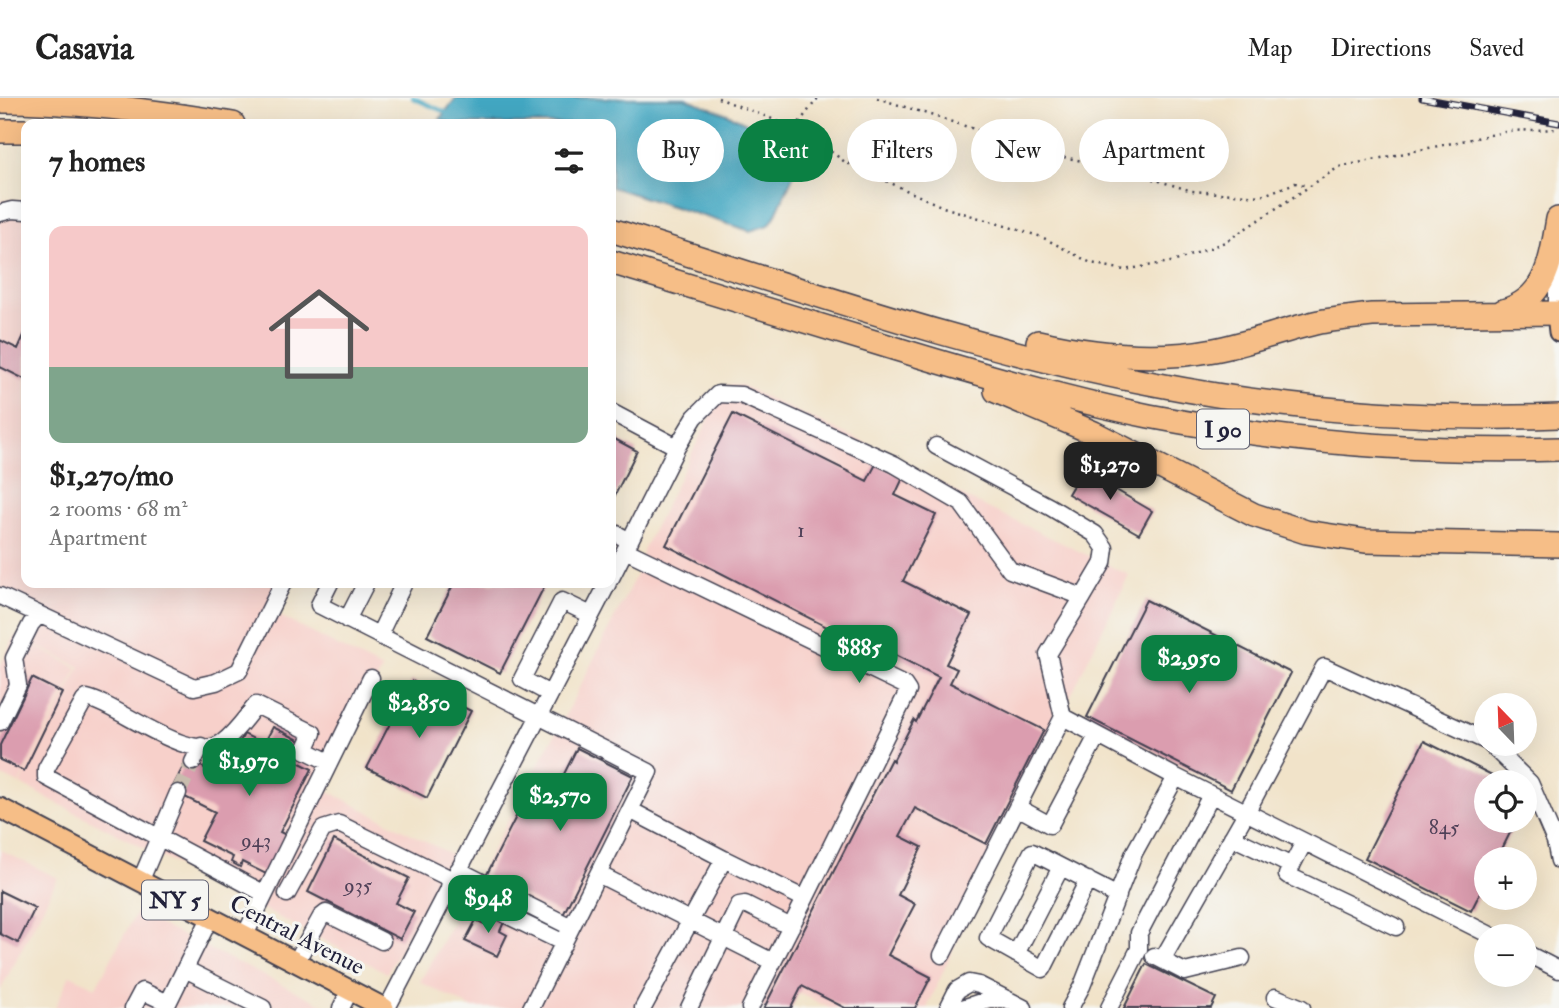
<!DOCTYPE html>
<meta charset="utf-8">
<style>
body{margin:0;font-family:"IM FELL Double Pica",serif;background:#f6f6f6;color:#222;height:100vh;display:flex;flex-direction:column;font-size:26px;white-space:nowrap}
*{box-sizing:border-box;margin:0}
p{font-size:23px;color:#767676}
.icon{flex:none;width:38px;height:38px;fill:none;stroke:currentColor;stroke-width:2;stroke-linecap:round;stroke-linejoin:round}
.map{position:relative;flex:1;overflow:hidden}
.side{position:absolute;left:21px;top:21px;width:595px;height:469px;display:flex;flex-direction:column;background:#fff;border-radius:14px;box-shadow:0 7px 28px #0002}
.side>*{flex:none}
.banner{position:absolute;left:637px;top:21px;width:665px;height:63px;display:flex;gap:14px}
.needle{width:46px;rotate:337deg}
.controls{position:absolute;left:1474px;top:595px;display:grid;gap:14px}
.controls a{display:grid;place-items:center;width:63px;height:63px;border-radius:50%;background:#fff;box-shadow:0 7px 28px #0002;font-size:35px}
.price{position:absolute;translate:-50% -60px;padding:0 16px;border-radius:14px;background:#0b8043;color:#fff;font-size:23px;line-height:46px;filter:drop-shadow(0 2px 4px #0008)}
.price::after{content:'';position:absolute;left:50%;top:42px;width:21px;height:16px;margin-left:-10px;background:inherit;clip-path:polygon(0 0,100% 0,50% 100%)}
.price.current{background:#222;color:#fff}
ul{padding:0;list-style:none}
li{display:grid;align-content:center;gap:14px;height:371px;padding:0 28px}
li+li{border-top:2px solid #e0e0e0}
li span{display:grid;place-items:center;height:217px;border-radius:14px;color:#555}
li>.icon{margin-inline-start:auto}
span .icon{width:126px;height:126px;fill:#fffc;stroke-width:1}
li b{font-size:30px}
h2{display:flex;justify-content:space-between;align-items:center;height:84px;padding:0 28px;font-size:30px}
.tag{padding:0 24px;border-radius:32px;background:#fff;box-shadow:0 7px 28px #0002;font-size:24px;line-height:63px}
.tag.current{background:#0b8043;color:#fff}
header{display:flex;align-items:center;gap:42px;box-sizing:border-box;height:98px;padding:0 35px;background:#fff;border-bottom:2px solid #e0e0e0}
header strong{font-size:33px}
nav{display:flex;gap:38px;margin-inline-start:auto;font-size:24px}
.map>svg:first-child{display:block}
</style>
<header>
<strong>Casavia</strong>
<nav><a>Map</a><a>Directions</a><a>Saved</a></nav>
</header>
<div class="map">
<svg width="1559" height="910" viewBox="0 0 1559 910">
<rect width="100%" height="100%" fill="#f6f6f2"/>
<filter id="ink" filterUnits="userSpaceOnUse"><feTurbulence type="fractalNoise" baseFrequency=".0143" numOctaves="2"/><feDisplacementMap in="SourceGraphic" scale="14" xChannelSelector="R" yChannelSelector="G"/><feConvolveMatrix kernelMatrix="1 2 1 2 8 2 1 2 1" color-interpolation-filters="sRGB"/></filter>
<filter id="wash" filterUnits="userSpaceOnUse"><feTurbulence type="fractalNoise" baseFrequency=".00686" numOctaves="4" result="noise"/><feDisplacementMap in="SourceGraphic" scale="28" xChannelSelector="R" yChannelSelector="G"/><feGaussianBlur stdDeviation="1.57" result="paint"/><feColorMatrix in="noise" values="0 0 0 0 0 0 0 0 0 0 0 0 0 0 0 0 0 1.4 0 .05"/><feComposite in="paint" operator="in"/></filter>
<g filter="url(#wash)">
<rect width="100%" height="100%" fill="#f1e3c9"/>
<!-- built -->
<path fill="#f7d0ca" d="M0,101L26,103V485H288L274,515L382,571L324,691L452,757L387,875L20,686L80,569L29,544L45,514L0,492Z
M726,287L741,288L885,354L969,401L1129,477L1007,729L927,910H830L797,894L789,910H472L420,884L564,620L637,475L644,450Z
M15,538L78,570L19,686L0,677V569Z
M0,752L58,780L0,893Z
M136,815L330,910H55L70,877L96,889Z"/>
<!-- water -->
<path fill="#42a7c2" stroke="#32647e" stroke-width="2" d="M456,0H685L727,16L794,47L800,63L774,120L769,127L750,133L611,89V26H453L440,21Z"/>
<g fill="none" stroke-linecap="round" stroke-linejoin="round">
<!-- stream -->
<path stroke="#42a7c2" stroke-width="4.5" d="M413,0L445,14"/>
</g>
<g id="blocks">
<!-- building -->
<path fill="#db9daf" d="M26,233V282L0,269V242L18,251Z
M733,316L867,383L876,366L903,380L895,397L936,417L903,483L971,517L946,566L957,571L950,585L1044,632L986,746L915,710L900,738L922,749L898,797L915,806L888,857L931,879L915,910H845L802,888L791,910H764L891,661L893,663L914,622L916,624L939,579L871,545L868,550L666,447Z
M611,339L637,353L611,405Z
M1082,372L1152,413L1139,436L1068,396Z
M454,485H546L500,575L427,538Z
M1146,502L1291,575L1231,692L1087,619Z
M32,580L62,595L24,673L0,662V647Z
M412,583L471,613L427,700L367,670Z
M273,629L301,643L292,661L312,671L280,734L286,737L266,776L242,764L240,769L231,764L233,759L200,743L215,714L171,692L187,661L222,679L244,636L264,646Z
M1424,643L1506,684H1486V723H1516L1497,761H1486V783L1471,813L1365,760Z
M577,650L633,678L563,817L486,778L530,691L551,702Z
M334,742L409,780L396,805L414,814L400,841L308,794Z
M0,793L35,810L18,845L0,836Z
M489,816L504,824L500,833L507,837L497,858L465,843L476,822L484,826Z
M1146,866L1216,900L1211,910H1124Z"/>
</g>
</g>
<g filter="url(#ink)">
<use href="#blocks" fill-opacity="0" stroke="#413f50" stroke-width="2"/>
<g fill="none" stroke-linecap="round" stroke-linejoin="round">
<!-- minor-tunnel -->
<path stroke="#c8bcad" stroke-width="16" stroke-dasharray="16 8" stroke-linecap="butt" d="M178,695L193,664"/>
<defs>
<path id="minor" d="M0,115L12,112L26,113
M1557,159V216
M611,314L677,349
M936,348L1050,409L1095,436L1105,450L1103,465L1083,499
M611,433L630,443
M625,452L904,587L908,593L805,801L724,761L643,910
M611,480L677,349L695,319L718,296L741,297L894,366L961,405L1010,472L1083,499L1048,556L1063,619L1176,679
M330,485L319,507L649,674L630,712L724,761
M0,498L194,589L216,584L239,573L283,485
M347,522L366,485
M379,537L404,485
M550,596L522,581L562,503L591,517
M0,624L18,587L14,560L31,526L39,517
M1490,646L1530,685L1555,743L1559,763
M193,664L201,648
M1017,709L1050,727L1097,638
M1232,739L1292,768
M1304,744L1287,777L1396,829
M458,772L571,829
M598,776L773,864L805,801
M1088,782L1043,871L988,840L1032,754L1118,798
M140,784L178,695
M449,789L564,845
M265,796L46,679V671L84,603L87,600C119,607 191,668 223,644C236,634 246,619 256,607L313,635L305,652L329,664
M287,796L323,731L339,726L453,782
M245,837L371,580
M1524,854L1559,872
M1016,856L1061,769
M942,857L1063,619
M1154,858L1185,874L1242,860
M1162,862L1246,715L1324,569L1486,643
M296,864L321,819L326,815L382,843
M185,871L263,910
M1275,899L1302,910
M133,910L142,893L168,905L210,820
M341,910L350,892
M387,910L608,485
M531,910L630,712
M689,910L739,807L745,806L791,829
M750,910L773,864
M948,910L957,892L969,885L979,887L1024,910
M962,910L990,901H1003
M1070,910L1082,888L1134,755L1176,679L1492,838
M1109,910L1139,851V835L1211,697"/>
<path id="major" d="M1557,216L1559,234
M0,710L384,910"/>
<path id="highway" d="M0,3C78,3 156,13 233,26
M0,33H26
M611,132C789,187 972,252 1154,286C1288,312 1423,323 1559,318
M611,164C698,190 786,217 874,244C964,272 1056,299 1149,318C1284,344 1422,355 1559,351
M1503,213C1548,201 1551,160 1558,121
M1038,244C1095,257 1156,263 1214,252C1250,245 1283,232 1319,224C1336,221 1354,219 1372,217L1559,215
M996,293L1094,335L1254,417L1306,434L1365,443L1559,447"/>
</defs>
<!-- minor casing -->
<use href="#minor" stroke="#413f50" stroke-width="19"/>
<!-- major casing -->
<use href="#major" stroke="#413f50" stroke-width="23"/>
<!-- highway casing -->
<use href="#highway" stroke="#413f50" stroke-width="26"/>
<!-- path -->
<path stroke="#413f50" stroke-width="2.5" stroke-dasharray="2 5" stroke-linecap="butt" d="M718,0L803,33L845,64L943,109L1042,139L1091,165L1124,172L1176,163L1225,144L1339,69L1509,33L1559,31
M877,0L1059,58L1123,72L1192,93L1261,98L1295,85L1308,88
M795,30L818,0"/>
<!-- minor -->
<use href="#minor" stroke="#fff" stroke-width="16"/>
<!-- major -->
<use href="#major" stroke="#f6be87" stroke-width="19"/>
<!-- highway -->
<use href="#highway" stroke="#f6be87" stroke-width="23"/>
<defs>
<path id="rail" d="M1422,0L1559,25"/>
</defs>
<!-- rail casing -->
<use href="#rail" stroke="#22223b" stroke-width="7"/>
<!-- rail -->
<use href="#rail" stroke="#f6f6f2" stroke-width="4.5" stroke-dasharray="13" stroke-linecap="butt"/>
</g>
</g>
<g text-anchor="middle" dominant-baseline="central" stroke-width="6" stroke-linejoin="round" paint-order="stroke">
<!-- number labels -->
<g font-size="21" fill="#504158">
<text x="801" y="432">1</text>
<text x="1444" y="729">845</text>
<text x="256" y="742">943</text>
<text x="358" y="787">935</text>
</g>
<!-- shield labels -->
<g fill="#f6f6f2" stroke="#626272" stroke-width="2">
<rect x="1197" y="311.5" width="52" height="39" rx="5"/>
<rect x="142" y="782.5" width="66" height="39" rx="5"/>
</g>
<g font-size="23" font-weight="bold" fill="#22223b">
<text x="1223" y="331">I 90</text>
<text x="175" y="802">NY 5</text>
</g>
<!-- street labels -->
<g font-size="24" fill="#22223b" stroke="#f6f6f2">
<text transform="translate(297 837) rotate(27)">Central Avenue</text>
</g>
</g>
</svg>
<div class="controls">
<a><svg class="needle" viewBox="-14 -14 28 28"><path d="M0-13l5 13h-10z" fill="#e53935"/><path d="M0 13l5-13h-10z" fill="#767676"/></svg></a>
<a><svg class="icon" aria-label="locate" viewBox="0 0 24 24"><circle cx="12" cy="12" r="6"/><path d="M12 2v4M12 18v4M2 12h4M18 12h4"/></svg></a>
<a>+</a>
<a>−</a>
</div>
<b class="price current" style="left:1110px;top:404px">$1,270</b>
<b class="price" style="left:859px;top:587px">$885</b>
<b class="price" style="left:1189px;top:597px">$2,950</b>
<b class="price" style="left:419px;top:642px">$2,850</b>
<b class="price" style="left:249px;top:700px">$1,970</b>
<b class="price" style="left:560px;top:735px">$2,570</b>
<b class="price" style="left:488px;top:837px">$948</b>
<div class="banner">
<a class="tag">Buy</a>
<a class="tag current">Rent</a>
<a class="tag">Filters</a>
<a class="tag">New</a>
<a class="tag">Apartment</a>
</div>
<section class="side">
<h2>7 homes<svg class="icon" aria-label="filters" viewBox="0 0 24 24"><path d="M4 7h16M4 17h16"/><circle cx="9" cy="7" r="2"/><circle cx="15" cy="17" r="2"/></svg></h2>
<ul>
<li><span style="background:linear-gradient(#f6c9c9 65%,#7fa58c 0)"><svg class="icon" aria-label="home" viewBox="0 0 24 24"><path d="M3 11l9-7 9 7M6 9v11h12V9"/></svg></span><div><b>$1,270/mo</b><p>2 rooms · 68 m²</p><p>Apartment</p></div></li>
</ul>
</section>
</div>
